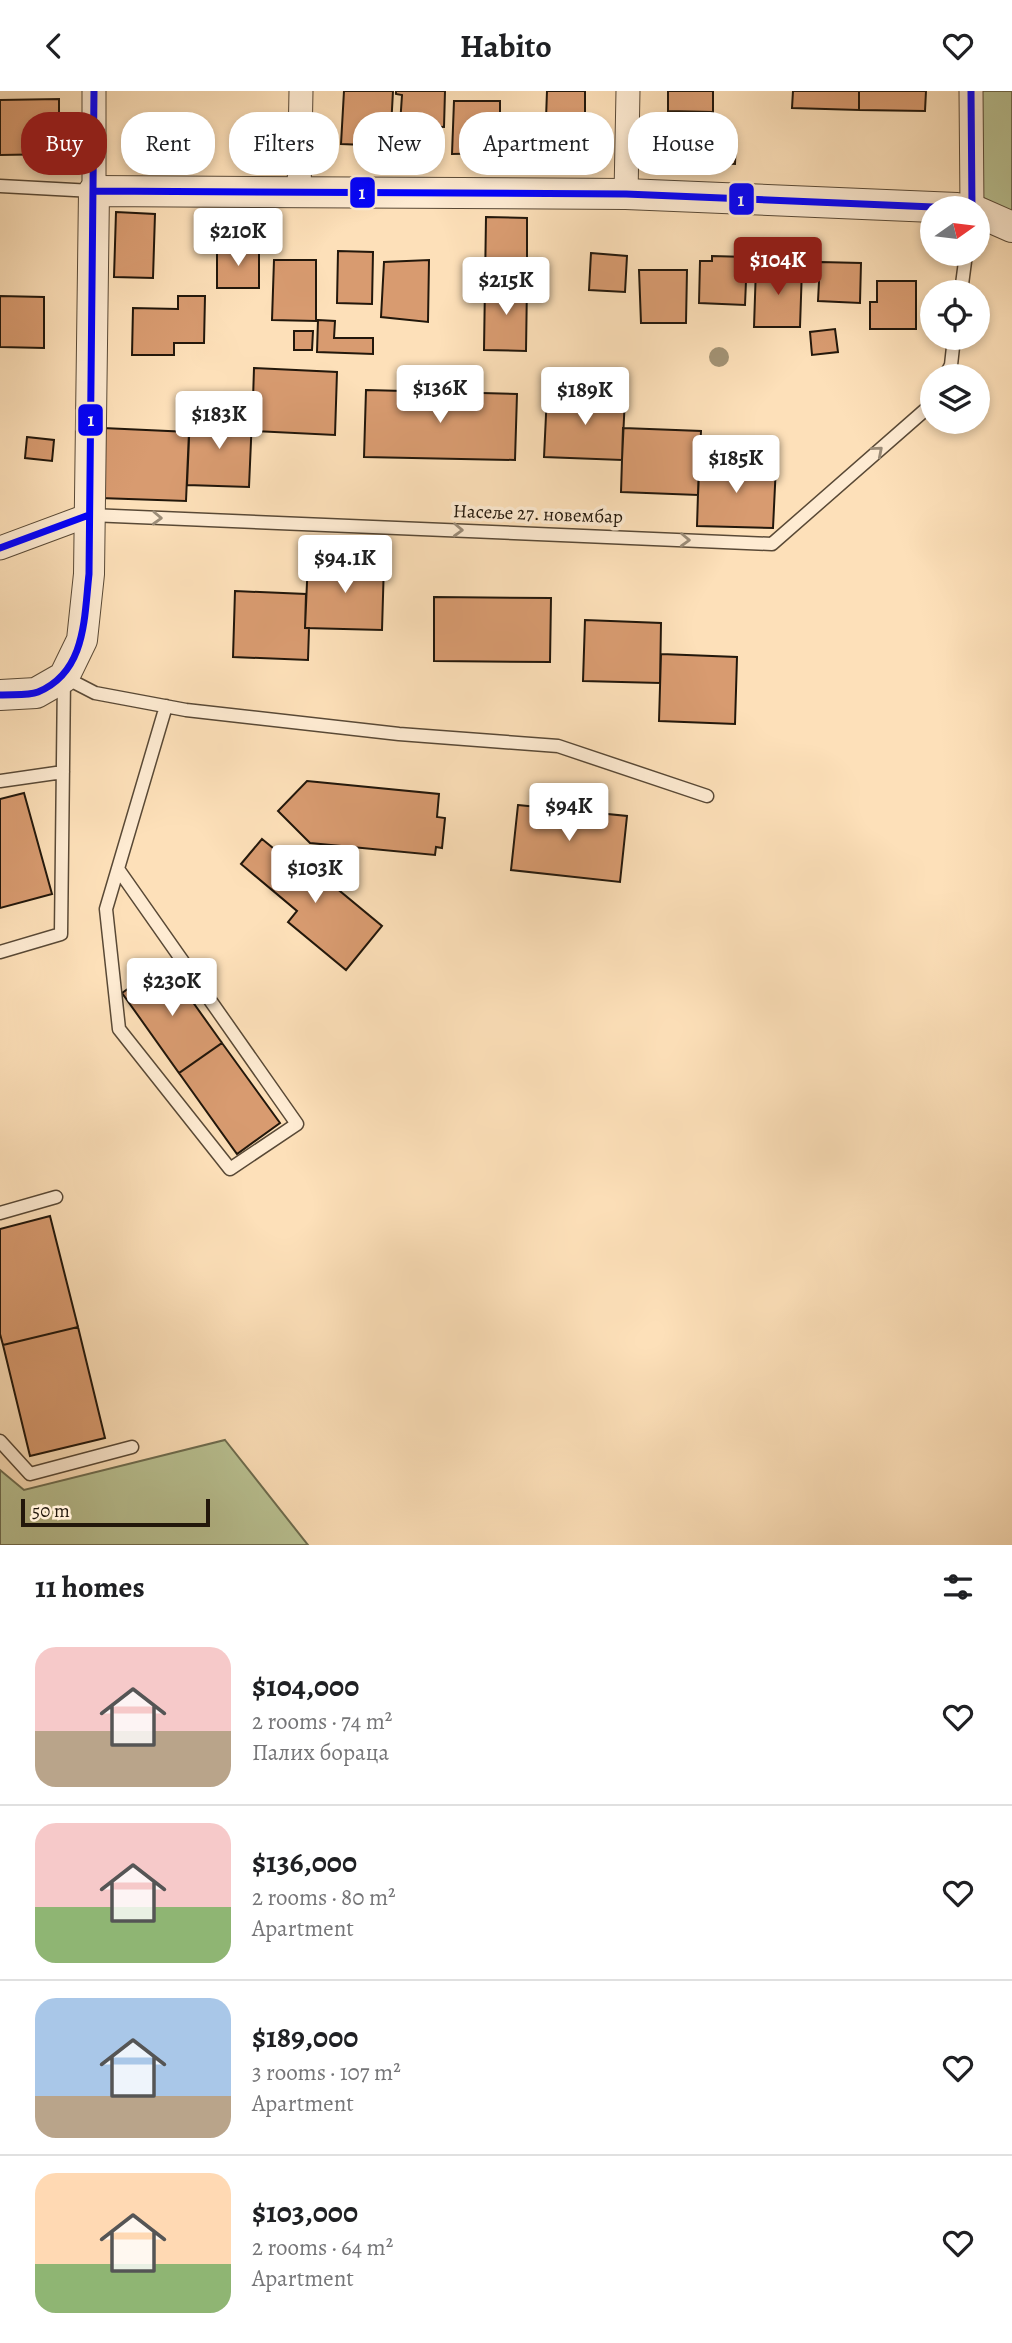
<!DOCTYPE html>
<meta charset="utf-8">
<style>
body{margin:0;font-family:Alegreya,serif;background:#f6f6f6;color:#202124;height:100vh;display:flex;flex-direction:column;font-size:26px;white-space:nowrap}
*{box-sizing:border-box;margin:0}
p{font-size:23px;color:#757577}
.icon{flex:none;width:38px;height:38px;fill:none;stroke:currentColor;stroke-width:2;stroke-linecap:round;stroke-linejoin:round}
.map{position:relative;height:1454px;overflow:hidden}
.panel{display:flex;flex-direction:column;background:#fff;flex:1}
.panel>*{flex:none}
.top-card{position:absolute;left:21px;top:21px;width:971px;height:63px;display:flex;gap:14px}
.needle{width:46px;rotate:76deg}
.buttons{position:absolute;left:920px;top:105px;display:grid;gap:14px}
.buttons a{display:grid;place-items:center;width:70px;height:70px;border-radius:50%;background:#fff;box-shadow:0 4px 10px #0003;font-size:35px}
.scale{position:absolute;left:21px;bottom:18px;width:189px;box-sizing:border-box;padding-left:7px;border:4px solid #22170b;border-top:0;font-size:19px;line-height:24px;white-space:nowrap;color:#22170b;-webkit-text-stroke:5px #feebd2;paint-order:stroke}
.price{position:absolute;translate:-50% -60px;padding:0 16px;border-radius:7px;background:#fff;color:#222;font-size:23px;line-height:46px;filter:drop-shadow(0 2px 4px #0008)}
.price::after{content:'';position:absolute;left:50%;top:42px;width:21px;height:16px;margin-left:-10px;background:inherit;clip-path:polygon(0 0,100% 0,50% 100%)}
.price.selected{background:#8f2418;color:#fff}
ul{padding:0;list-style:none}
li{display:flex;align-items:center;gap:21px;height:175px;padding:0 35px}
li+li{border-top:2px solid #e0e0e0}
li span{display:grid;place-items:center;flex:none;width:196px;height:140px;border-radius:21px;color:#555}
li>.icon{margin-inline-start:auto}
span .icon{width:84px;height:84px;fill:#fffc;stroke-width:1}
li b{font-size:30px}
h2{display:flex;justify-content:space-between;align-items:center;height:84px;padding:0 35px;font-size:30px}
.pill{padding:0 24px;border-radius:28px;background:#fff;box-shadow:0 4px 10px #0003;font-size:24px;line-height:63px}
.pill.selected{background:#8f2418;color:#fff}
header{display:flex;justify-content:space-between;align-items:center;height:91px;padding:0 35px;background:#fff;font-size:32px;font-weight:700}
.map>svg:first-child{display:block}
</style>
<header><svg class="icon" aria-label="back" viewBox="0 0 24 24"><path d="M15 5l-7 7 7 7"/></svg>Habito<svg class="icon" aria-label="heart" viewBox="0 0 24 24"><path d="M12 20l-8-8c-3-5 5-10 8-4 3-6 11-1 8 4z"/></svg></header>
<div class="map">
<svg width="1012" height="1454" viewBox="0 0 1012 1454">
<rect width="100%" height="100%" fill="#fde0b9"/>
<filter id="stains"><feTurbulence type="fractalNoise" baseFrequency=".00286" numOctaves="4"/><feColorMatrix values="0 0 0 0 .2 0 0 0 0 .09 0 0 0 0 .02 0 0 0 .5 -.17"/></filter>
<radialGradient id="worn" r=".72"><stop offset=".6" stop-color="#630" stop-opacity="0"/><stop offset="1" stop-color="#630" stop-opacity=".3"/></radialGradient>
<!-- green -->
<path fill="#bac394" stroke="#6e6d50" stroke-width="2" d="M971,0H1012V136L978,121Z
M225,1349L308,1454H0V1379L24,1399Z"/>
<!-- building -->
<path fill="#d89b70" stroke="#22170b" stroke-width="2" d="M344,0H393L390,55L341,53Z
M396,0H445L444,36L400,34L402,4L396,3Z
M547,0H585V28H546Z
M668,0H713V21L668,20Z
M793,0H859V19L792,17Z
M859,0H926L925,20L859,19Z
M59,8V63L0,64V9Z
M454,10H500V62L452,63Z
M666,44L736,47L735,73L665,70Z
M116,121L155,123L153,187L114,186Z
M486,126L527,127V193H485Z
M217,157H259V197H217Z
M338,160L373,161L372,213L337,212Z
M591,162L627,165L625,201L589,199Z
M712,165L747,166L745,214L699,212L700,170H712Z
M274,169H316V230L272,229Z
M429,169L428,231L381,226L384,171Z
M820,171L861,172L860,212L818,210Z
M756,176L802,177L800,236H754Z
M639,179H687L686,232H641Z
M877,190H916V238H870V211H877Z
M485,193H527L526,260L484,259Z
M0,205L44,206V257L0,256Z
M178,205H205L204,252H174V264H132L133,217L178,218Z
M318,229L335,230L334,247H373V263L317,261Z
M835,238L838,261L812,264L810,241Z
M294,240H313L312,259H294Z
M254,277L337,281L335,344L252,340Z
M366,299L517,303L515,369L364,366Z
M547,303L625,306L622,369L544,366Z
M190,325L252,327L249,396L187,394Z
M103,337L189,341L186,410L100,407Z
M623,337L701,340L698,404L621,401Z
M27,346L54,349L52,370L25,367Z
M699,371L776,374L773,437L697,435Z
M308,469L384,472L382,539L305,537Z
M235,500L306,503L305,537H309L308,569L233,566Z
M434,506L551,507L550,571L434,570Z
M585,529L661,532L660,592L583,590Z
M661,563L737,566L735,633L659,630Z
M307,690L439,703L437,726L445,727L442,757L436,756L435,764L310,752L278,720Z
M24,702L52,803L0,817V708Z
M518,714L627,725L620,791L511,779Z
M262,748L300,779L306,772L382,835L346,879L288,831L297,820L241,773Z
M165,872L222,952L179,982L122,902Z
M222,952L280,1032L237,1063L179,982Z
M50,1125L78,1236L3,1254L0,1243V1138Z
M78,1236L105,1347L30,1365L3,1254Z"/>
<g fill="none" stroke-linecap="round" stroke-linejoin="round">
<defs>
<path id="service" d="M0,95L93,100
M961,201L966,163
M945,285L951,274L954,247
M90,424L772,453L933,312
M0,690L63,681
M118,778L297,1033L230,1078L119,938L106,818L166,615
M0,861L61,843L64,586L95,602L186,619L399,643L558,655L707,705
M0,1122L56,1106
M0,1350L30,1383L132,1356"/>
<path id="minor" d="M971,0L972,117
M94,100V0
M299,102L301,0
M626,103L628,0
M0,457L89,424"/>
<path id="tertiary" d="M978,121L1012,136
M0,604L36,602L64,586L82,549L89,483L94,100L626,103L957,117"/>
</defs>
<!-- service casing -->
<use href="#service" stroke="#594936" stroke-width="15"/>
<!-- minor casing -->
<use href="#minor" stroke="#594936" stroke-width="25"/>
<!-- tertiary casing -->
<use href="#tertiary" stroke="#594936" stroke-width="32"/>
<!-- service -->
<use href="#service" stroke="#feebd2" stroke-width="12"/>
<!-- minor -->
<use href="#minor" stroke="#feebd2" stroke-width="23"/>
<!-- tertiary -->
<use href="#tertiary" stroke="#feebd2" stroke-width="30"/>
<defs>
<path id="bus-1" d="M971,0L972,117
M94,100L626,103L957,117
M0,457L89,424
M0,604C12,603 28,605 38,601C86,581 84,528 89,483L94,0"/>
</defs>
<!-- bus-1 casing -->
<use href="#bus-1" stroke="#feebd2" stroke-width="12"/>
<!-- bus-1 -->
<use href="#bus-1" stroke="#00f" stroke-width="7"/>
</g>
<!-- trees -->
<circle fill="#a29274" cx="719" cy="266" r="10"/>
<!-- one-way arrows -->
<defs><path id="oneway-chevron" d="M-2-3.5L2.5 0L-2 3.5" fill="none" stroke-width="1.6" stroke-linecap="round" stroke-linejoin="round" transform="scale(1.75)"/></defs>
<g stroke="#9b8c78">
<use href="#oneway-chevron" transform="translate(878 360) rotate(-41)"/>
<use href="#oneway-chevron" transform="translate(157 427) rotate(2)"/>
<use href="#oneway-chevron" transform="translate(458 439) rotate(2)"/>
<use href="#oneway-chevron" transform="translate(685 449) rotate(2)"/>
</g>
<g text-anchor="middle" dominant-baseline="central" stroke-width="7" stroke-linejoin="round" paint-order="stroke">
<!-- street labels -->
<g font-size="19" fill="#22170b" stroke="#feebd2">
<text transform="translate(538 423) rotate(2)">Насеље 27. новембар</text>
</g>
</g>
<g stroke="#feebd2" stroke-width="2.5">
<rect x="349" y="85" width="27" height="33" rx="7" fill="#00f"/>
<rect x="728" y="91" width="27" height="34" rx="7" fill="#00f"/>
<rect x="77" y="312" width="27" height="34" rx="7" fill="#00f"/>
</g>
<g font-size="19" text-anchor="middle" font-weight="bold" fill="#fff">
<text x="362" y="108">1</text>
<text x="741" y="115">1</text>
<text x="91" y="335">1</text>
</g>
<rect width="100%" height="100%" filter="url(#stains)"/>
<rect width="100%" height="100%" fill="url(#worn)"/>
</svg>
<div class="buttons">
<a><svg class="needle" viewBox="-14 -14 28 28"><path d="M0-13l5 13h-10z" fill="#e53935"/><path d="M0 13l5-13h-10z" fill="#757577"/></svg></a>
<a><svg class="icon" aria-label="locate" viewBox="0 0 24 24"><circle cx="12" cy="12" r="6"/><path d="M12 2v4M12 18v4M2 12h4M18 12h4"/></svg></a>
<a><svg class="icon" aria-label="layers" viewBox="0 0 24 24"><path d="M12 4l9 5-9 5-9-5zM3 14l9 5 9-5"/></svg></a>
</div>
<div class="scale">50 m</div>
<b class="price" style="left:238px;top:177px">$210K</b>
<b class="price selected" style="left:778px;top:206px">$104K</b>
<b class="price" style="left:506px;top:226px">$215K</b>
<b class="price" style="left:440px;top:334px">$136K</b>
<b class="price" style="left:585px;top:336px">$189K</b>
<b class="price" style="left:219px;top:360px">$183K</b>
<b class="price" style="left:736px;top:404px">$185K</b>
<b class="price" style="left:345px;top:504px">$94.1K</b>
<b class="price" style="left:569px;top:752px">$94K</b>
<b class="price" style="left:315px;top:814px">$103K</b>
<b class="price" style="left:172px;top:927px">$230K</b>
<div class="top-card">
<a class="pill selected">Buy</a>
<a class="pill">Rent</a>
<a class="pill">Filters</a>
<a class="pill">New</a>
<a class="pill">Apartment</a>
<a class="pill">House</a>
</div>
</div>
<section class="panel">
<h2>11 homes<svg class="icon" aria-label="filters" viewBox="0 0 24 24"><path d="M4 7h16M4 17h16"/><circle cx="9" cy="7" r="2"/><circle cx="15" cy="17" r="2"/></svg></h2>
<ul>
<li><span style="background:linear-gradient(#f6c9c9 60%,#b9a48a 0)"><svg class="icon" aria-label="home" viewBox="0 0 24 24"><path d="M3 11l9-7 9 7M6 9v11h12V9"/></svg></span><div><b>$104,000</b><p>2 rooms · 74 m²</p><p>Палих бораца</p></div><svg class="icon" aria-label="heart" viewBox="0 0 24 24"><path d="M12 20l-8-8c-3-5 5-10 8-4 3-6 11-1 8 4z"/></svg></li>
<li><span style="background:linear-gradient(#f6c9c9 60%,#8fb573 0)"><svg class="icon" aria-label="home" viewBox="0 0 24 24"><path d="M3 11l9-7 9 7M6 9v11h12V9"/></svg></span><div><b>$136,000</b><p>2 rooms · 80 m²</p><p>Apartment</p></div><svg class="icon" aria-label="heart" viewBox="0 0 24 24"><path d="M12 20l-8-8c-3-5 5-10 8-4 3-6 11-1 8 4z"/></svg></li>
<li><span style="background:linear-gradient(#a9c7e8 70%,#b9a48a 0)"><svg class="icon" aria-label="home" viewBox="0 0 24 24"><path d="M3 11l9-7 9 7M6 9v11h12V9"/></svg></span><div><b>$189,000</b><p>3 rooms · 107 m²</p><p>Apartment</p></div><svg class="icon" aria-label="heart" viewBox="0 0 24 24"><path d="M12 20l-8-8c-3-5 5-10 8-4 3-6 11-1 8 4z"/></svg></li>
<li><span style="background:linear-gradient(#ffd9b3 65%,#8fb573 0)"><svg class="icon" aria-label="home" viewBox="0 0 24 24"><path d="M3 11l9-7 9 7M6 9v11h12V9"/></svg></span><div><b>$103,000</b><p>2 rooms · 64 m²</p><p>Apartment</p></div><svg class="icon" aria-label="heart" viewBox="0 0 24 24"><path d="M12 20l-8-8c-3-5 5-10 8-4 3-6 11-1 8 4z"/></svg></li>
</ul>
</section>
